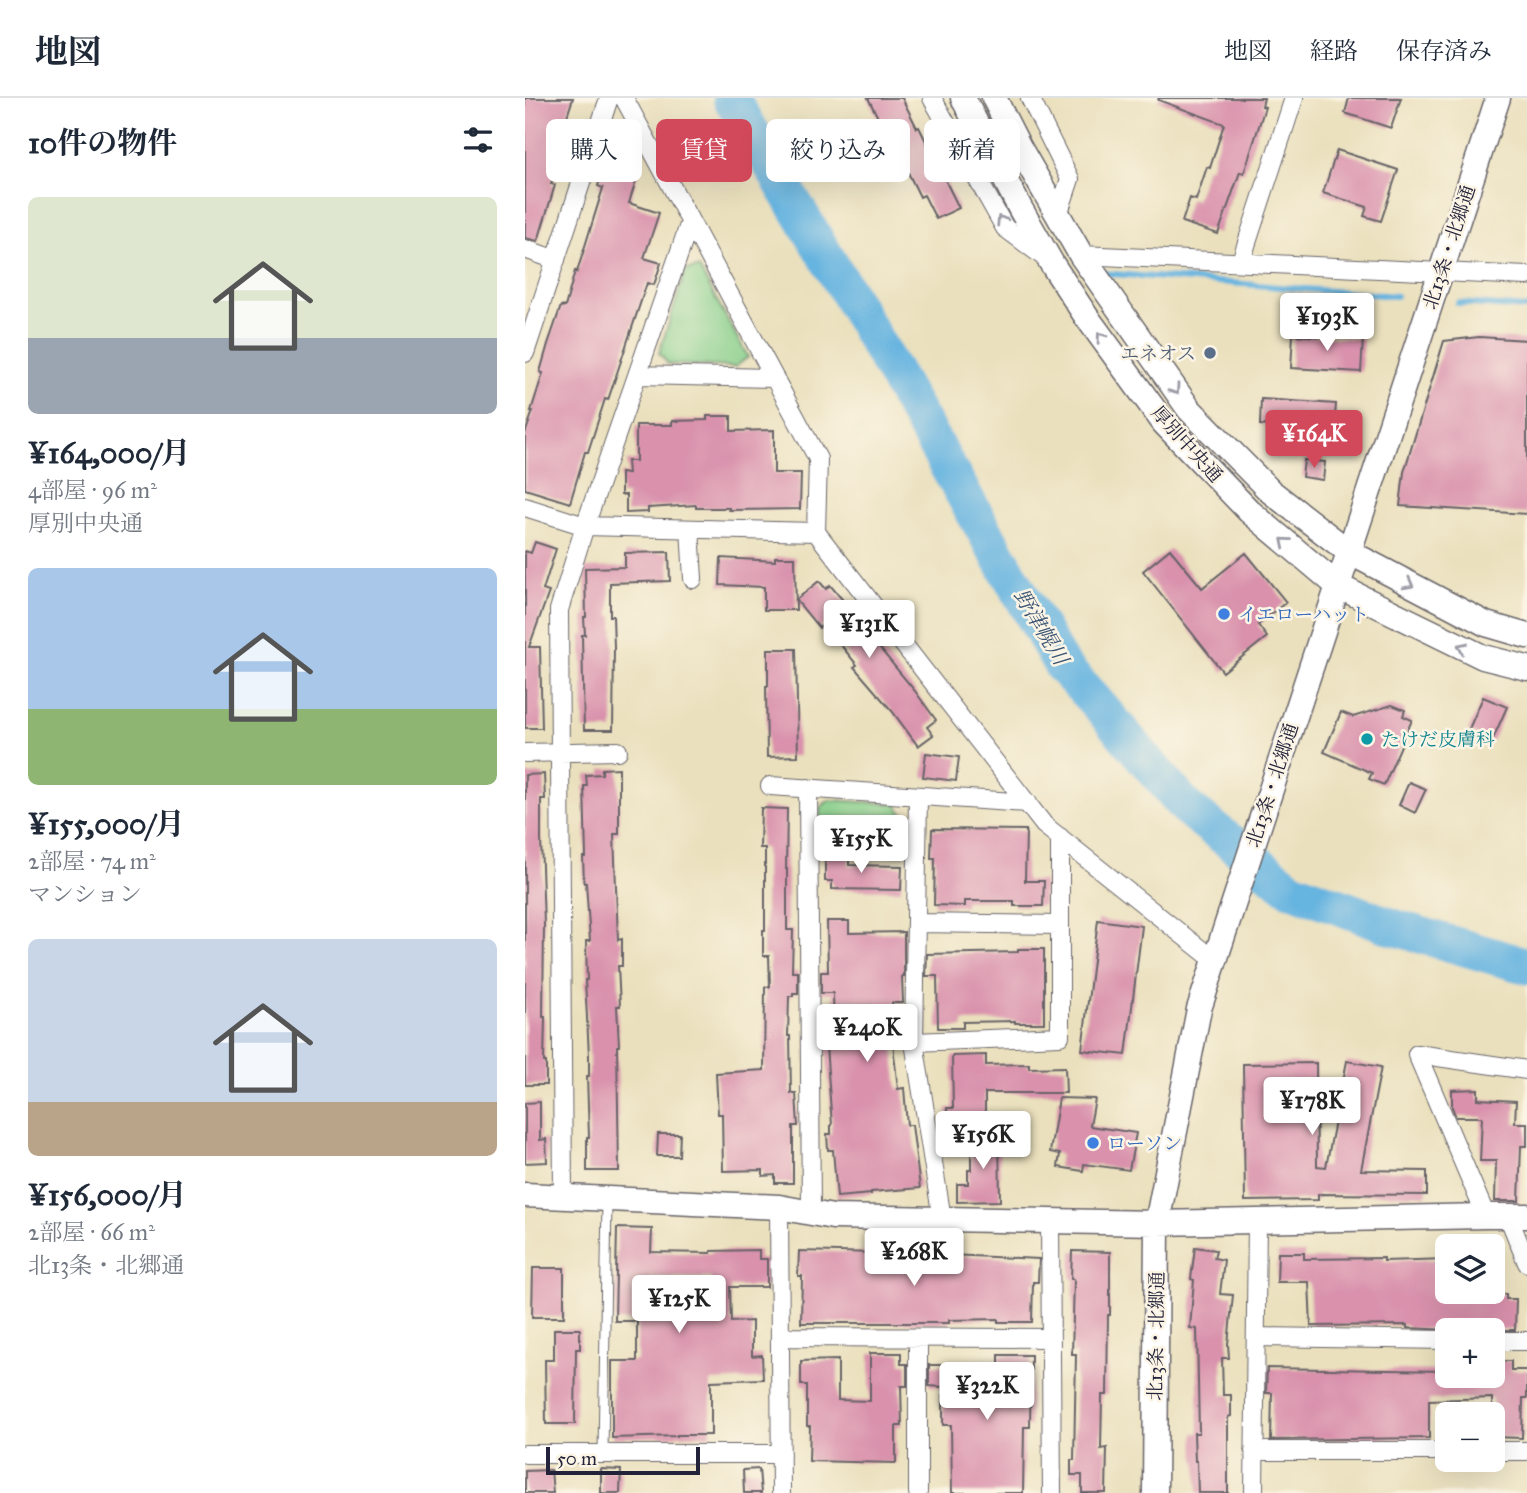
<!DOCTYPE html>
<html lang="ja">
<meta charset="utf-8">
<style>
body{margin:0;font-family:"IM FELL Great Primer","Noto Serif JP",serif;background:#f2f2f3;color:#1f2937;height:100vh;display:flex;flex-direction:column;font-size:26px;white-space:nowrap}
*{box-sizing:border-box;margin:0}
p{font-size:23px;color:#747a83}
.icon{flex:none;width:38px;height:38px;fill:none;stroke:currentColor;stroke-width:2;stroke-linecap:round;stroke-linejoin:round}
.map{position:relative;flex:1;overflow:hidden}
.sheet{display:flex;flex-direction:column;background:#fff;width:525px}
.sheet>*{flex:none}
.banner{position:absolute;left:21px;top:21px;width:665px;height:63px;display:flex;gap:14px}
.buttons{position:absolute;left:910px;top:1136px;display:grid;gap:14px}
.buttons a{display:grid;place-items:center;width:70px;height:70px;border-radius:10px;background:#fff;box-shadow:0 7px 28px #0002;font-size:35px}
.scale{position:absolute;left:21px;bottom:18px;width:154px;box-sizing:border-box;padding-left:7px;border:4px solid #22223b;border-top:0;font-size:19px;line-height:24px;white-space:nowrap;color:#22223b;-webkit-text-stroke:5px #fcf5e5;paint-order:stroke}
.price{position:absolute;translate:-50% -60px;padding:0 16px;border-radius:7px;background:#fff;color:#222;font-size:23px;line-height:46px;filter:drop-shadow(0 2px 4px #0008)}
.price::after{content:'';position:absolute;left:50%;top:42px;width:21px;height:16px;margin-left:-10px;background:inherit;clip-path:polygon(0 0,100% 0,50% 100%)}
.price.on{background:#d1495b;color:#fff}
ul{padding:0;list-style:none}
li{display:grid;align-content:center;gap:14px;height:371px;padding:0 28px}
li span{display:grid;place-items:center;height:217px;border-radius:10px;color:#555}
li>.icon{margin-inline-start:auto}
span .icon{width:126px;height:126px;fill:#fffc;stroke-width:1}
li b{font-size:30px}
h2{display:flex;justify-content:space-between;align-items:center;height:84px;padding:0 28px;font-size:30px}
.pill{padding:0 24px;border-radius:10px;background:#fff;box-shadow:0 7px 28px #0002;font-size:24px;line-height:63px}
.pill.on{background:#d1495b;color:#fff}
header{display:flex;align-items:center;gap:42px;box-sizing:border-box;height:98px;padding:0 35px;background:#fff;border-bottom:2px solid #e0e1e3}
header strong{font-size:33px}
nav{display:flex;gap:38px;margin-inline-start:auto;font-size:24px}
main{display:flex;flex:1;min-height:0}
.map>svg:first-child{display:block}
</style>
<header>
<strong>地図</strong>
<nav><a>地図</a><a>経路</a><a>保存済み</a></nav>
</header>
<main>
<section class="sheet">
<h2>10件の物件<svg class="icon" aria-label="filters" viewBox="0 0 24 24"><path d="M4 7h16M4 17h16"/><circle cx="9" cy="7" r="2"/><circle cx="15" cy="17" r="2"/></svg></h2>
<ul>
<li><span style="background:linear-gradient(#dfe7d0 65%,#9aa5b1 0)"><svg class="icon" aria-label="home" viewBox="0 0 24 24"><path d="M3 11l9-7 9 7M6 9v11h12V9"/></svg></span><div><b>¥164,000/月</b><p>4部屋 · 96 m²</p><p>厚別中央通</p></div></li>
<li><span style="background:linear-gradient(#a9c7e8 65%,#8fb573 0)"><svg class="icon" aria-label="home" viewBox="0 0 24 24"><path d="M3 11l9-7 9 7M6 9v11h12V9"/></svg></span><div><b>¥155,000/月</b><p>2部屋 · 74 m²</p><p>マンション</p></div></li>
<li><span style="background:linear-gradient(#c9d6e8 75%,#b9a48a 0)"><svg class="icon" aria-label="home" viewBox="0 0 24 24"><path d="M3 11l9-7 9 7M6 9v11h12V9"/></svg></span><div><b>¥156,000/月</b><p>2部屋 · 66 m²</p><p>北13条・北郷通</p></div></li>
</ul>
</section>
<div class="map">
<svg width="1002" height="1395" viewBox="0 0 1002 1395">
<rect width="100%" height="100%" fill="#fcf5e5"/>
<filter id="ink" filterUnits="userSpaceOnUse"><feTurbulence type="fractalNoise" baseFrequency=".0143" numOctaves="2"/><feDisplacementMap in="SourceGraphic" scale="14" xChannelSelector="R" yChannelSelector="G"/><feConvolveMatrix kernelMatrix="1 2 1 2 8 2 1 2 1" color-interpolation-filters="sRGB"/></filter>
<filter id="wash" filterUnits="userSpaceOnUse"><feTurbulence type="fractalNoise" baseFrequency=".00686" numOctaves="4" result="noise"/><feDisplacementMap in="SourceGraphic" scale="28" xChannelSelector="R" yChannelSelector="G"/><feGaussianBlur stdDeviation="1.57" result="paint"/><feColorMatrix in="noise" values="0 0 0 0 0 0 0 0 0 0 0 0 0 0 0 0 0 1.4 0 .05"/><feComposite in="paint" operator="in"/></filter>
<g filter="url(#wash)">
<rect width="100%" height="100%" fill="#eae0bd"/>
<!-- green -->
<path fill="#87ce8a" stroke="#547862" stroke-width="2" d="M174,170L223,259L210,269L143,266L134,255L161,172Z
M304,702L371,706L380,718L379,755L333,757V742L296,743L295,710Z"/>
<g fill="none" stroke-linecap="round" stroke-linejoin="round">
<!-- stream -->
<path stroke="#66b4e0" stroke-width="6" d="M576,175L871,198
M933,205L1002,210"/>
<!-- river -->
<path stroke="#66b4e0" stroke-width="37" d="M206,0L327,202L537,568L570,603L663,711L765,790L868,829L1002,868"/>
</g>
<g id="blocks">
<!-- building -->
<path fill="#d991ac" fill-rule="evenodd" d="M0,0H48L31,52L37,54L26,86L30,87L13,143L0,140Z
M343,0H377L392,30L394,29L434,110L411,121L399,97L395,99L373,54L371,55Z
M634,0H739L737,8L740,9L719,75L715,74L693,136L657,124L665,100L671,102L682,69L685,70L699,26L633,2Z
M824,0H876L866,30L820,15Z
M812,52L873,72L856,123L839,118L842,109L798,95Z
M83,56L116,67L104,105L134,115L119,160L136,165L129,187L122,185L83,302L80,301L63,354H60L45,405L0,391V336L8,313H6L18,275L15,274L23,246L36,208L40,209L50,173L52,174L78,90L73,88Z
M768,237L838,241L836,274L766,270Z
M954,239L1002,242V416L875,408L879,374L919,243Z
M736,301L811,306L809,332L735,327Z
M182,318H206V333L249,332V375H276L275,411L204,412V410H171V407L123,410V414L101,415V397H96V375L103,376L102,363H111V327H147V323L182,322Z
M779,362L800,364L798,382L777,379Z
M10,444L31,451L18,492L24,494L4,549H15L17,630H0V453L6,455Z
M645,451L677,490L721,455L761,504L733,527L742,539L698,574L618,473Z
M144,454L145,483L85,485V518H88L89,549L88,632H59L57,537H60L59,519H61L60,470L100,469V455Z
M250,459H270L271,512H239V489L195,487L196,460L250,463Z
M294,483L301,491L305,487L322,507L320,508L390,593L411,622L402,629L408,637L393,648L367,613L329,569L332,567L299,526L294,530L271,502Z
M243,551H271L273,658L242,659L241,588H243Z
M958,599L982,609L967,643L943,633Z
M867,607L880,612L878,618L887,622L859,687L844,681L847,675L799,654L816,614L828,619Z
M401,655L434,659L431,683L398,679Z
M94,670V736H89L93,842L97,841V868H93L95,908H92L94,948H92L94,1073H62V1039H64L62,978H64V957L60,882H62L61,843H65L61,785H59L58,759H61L59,688H62L61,677L77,676V671Z
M19,676L20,701H16V741L19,826L18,919H20L19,964H21V987H0V677Z
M884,684L901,691L890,715L874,707Z
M236,710L262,711L261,771H262V832H268L267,874H273V895H268V898H264L263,938H265L266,995H271L273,1028H268V1085H250V1077L238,1078V1072L198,1073L197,1016H193L191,975L239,972L240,889H245L244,858H238V832H240V750H235Z
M407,731L501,732L500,783H519L518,808H489V803H440V808L409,807L410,760H406Z
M300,757H324V767L377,768L376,792L307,791V783H300Z
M573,822L617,828L601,957L557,952Z
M302,823H324V835L379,834V878H377L378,905H367L369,956L373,991L379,990L382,1027H387L395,1090L346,1094V1096L312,1099L308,1052H303L302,1036H306V1027H307L300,935L309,934L308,895H296V874H303Z
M493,851H519V925H490V923L438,924V930H413L412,878H401L402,856L493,854Z
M461,957V967L504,966V970L540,969L541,995H460V1029H422V1010H428L427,958Z
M822,963L856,969L836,1072L902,1073V1097L793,1096V1102L720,1103L718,966L791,965L792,1068L801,1069Z
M953,991V1001L991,1003L990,1025H1002V1048H996L994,1103H970L971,1063H955L957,1019H931L927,1009V992Z
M534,1000L570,1001L565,1028L611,1035L604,1072L559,1066L558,1073L533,1069L535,1056L525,1054Z
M15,1004V1042L21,1041L22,1064L0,1065V1005Z
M133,1036H155L154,1058H132Z
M446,1036H474L475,1103L432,1104V1086H443V1072H446Z
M92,1130L127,1131L126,1154L186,1155V1153L234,1152V1161H242V1189H205L206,1224L227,1223V1258L237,1257L238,1281L186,1283V1337H152V1338L87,1340V1263H112V1223H90ZM126,1179L186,1180V1217L125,1218Z
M670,1149L691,1152L689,1160L699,1162L695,1196L708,1197L703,1246L704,1260H697L698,1297H706V1318L703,1319V1395H673L672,1363H670L669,1335H674L672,1231L665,1230L669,1182L666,1181Z
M387,1152V1158L424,1157L514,1161L513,1184H508L507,1224H473V1221L424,1222V1225H276L277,1178H273L274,1153L352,1155V1153Z
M547,1153L585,1154V1217H583L582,1297H577L576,1351L582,1350L581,1395H557V1377H546V1362H549L551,1256H547L549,1181H546Z
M753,1155H779V1161L859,1160V1163L922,1161V1196H981V1201H991L990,1232H927L882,1230V1227L786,1228L784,1184H752Z
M8,1170H39V1219H7Z
M29,1231H55V1251H51L50,1326H21L20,1262H29Z
M345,1255H376V1266H382V1288H376L377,1328H371V1365L284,1363L285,1328H282V1287H276V1263L313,1262V1302L345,1303Z
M474,1257H506L505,1329H499L498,1395H427L426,1327H418V1289L404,1288V1267H474Z
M968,1263H986V1272H1002V1300H998L997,1340L968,1339L967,1300L904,1302V1340L746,1342L747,1295H741L742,1270L922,1273V1278H968Z
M76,1371L96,1372L95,1395H76Z
M234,1371L236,1395H219L218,1372Z
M26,1372L28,1395H0V1373Z"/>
</g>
</g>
<g filter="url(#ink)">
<use href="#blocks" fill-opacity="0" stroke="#686468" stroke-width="2"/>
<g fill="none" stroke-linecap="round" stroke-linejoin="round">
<defs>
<path id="lane" d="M78,1356L82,1102"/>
<path id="street" d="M99,0L293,361L291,434
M407,0L480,130L519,159
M505,0L545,81L533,117
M0,151L31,162
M556,157L1002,178
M716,163L769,0
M0,255L84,0
M113,277L249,280
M0,409L60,428L291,434L519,727L689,862
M165,431L168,481
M0,655L93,653
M245,688L503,705
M283,690L286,1115
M393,698L389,944L417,1121
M391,825L535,827
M389,944L535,938V739
M38,1099L34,512L60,428L165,124
M254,1109L256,1395
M961,1118L892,956L1002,972
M983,1118L1002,1165
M525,1123L527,1395
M255,1239L526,1240
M731,1239L922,1242
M393,1240V1395
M968,1243H1002
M729,1353H922
M968,1353H1002
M0,1356H256
M729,1395L732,1123"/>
<path id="secondary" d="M438,0L495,110L527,166L561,218L639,325L724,413L813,488L958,559L1002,570
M469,0L494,49L556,157L664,311L745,393L824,454L961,526L1002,538
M0,1097L254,1109L308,1119L632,1125L961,1118H1002
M630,1395L632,1125L674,911L973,0"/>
</defs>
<!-- lane casing -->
<use href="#lane" stroke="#686468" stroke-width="11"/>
<!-- street casing -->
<use href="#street" stroke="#686468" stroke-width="20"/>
<!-- secondary casing -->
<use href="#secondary" stroke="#686468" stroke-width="27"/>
<!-- lane -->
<use href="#lane" stroke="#fff" stroke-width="9"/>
<!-- street -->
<use href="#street" stroke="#fff" stroke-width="18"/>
<!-- secondary -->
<use href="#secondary" stroke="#fff" stroke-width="24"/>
</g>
<!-- one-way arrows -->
<defs><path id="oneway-chevron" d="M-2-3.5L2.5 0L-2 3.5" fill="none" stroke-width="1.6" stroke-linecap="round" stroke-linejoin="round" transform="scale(1.75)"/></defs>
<g stroke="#9c9ca7">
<use href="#oneway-chevron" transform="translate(476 122) rotate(-122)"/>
<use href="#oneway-chevron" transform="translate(576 239) rotate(-126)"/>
<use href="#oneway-chevron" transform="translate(650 292) rotate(55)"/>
<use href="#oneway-chevron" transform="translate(760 444) rotate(-140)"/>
<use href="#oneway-chevron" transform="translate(884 486) rotate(28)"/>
<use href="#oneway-chevron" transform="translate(937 549) rotate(-154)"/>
</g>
</g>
<!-- markers -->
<circle fill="#5c6f8a" stroke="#fcf5e5" stroke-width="2.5" cx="685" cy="255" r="7"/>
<g fill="#3f7fe0" stroke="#fcf5e5" stroke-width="2.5">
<circle cx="699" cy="516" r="7"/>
<circle cx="568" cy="1045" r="7"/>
</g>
<circle fill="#0f9aa8" stroke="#fcf5e5" stroke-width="2.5" cx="842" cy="641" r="7"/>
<g text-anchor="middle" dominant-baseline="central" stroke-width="5" stroke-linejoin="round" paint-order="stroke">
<!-- street labels -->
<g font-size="19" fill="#22223b" stroke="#fcf5e5">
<text transform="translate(924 149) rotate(-72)">北13条・北郷通</text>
<text transform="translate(662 346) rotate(48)">厚別中央通</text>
<text transform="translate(747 687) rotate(-72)">北13条・北郷通</text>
<text transform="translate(631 1238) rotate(-89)">北13条・北郷通</text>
</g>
<!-- service labels -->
<g font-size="19" fill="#4e5e75" stroke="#fcf5e5" text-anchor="end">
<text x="671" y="255">エネオス</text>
</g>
<!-- shop labels -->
<g font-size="19" fill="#366cbe" stroke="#fcf5e5" text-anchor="start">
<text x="713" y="516">イエローハット</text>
<text x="582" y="1045">ローソン</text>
</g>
<!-- culture labels -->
<g font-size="19" fill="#0d838f" stroke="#fcf5e5" text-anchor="start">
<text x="856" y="641">たけだ皮膚科</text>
</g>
<!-- water labels -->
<g font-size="21" font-style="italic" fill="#3a5575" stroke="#fcf5e5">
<text transform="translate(516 529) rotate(59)">野津幌川</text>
</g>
</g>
</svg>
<div class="buttons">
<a><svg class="icon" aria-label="layers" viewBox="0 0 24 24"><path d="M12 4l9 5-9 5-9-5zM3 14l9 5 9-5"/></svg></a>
<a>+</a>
<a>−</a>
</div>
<div class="scale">50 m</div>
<b class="price" style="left:802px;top:255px">¥193K</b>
<b class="price on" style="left:789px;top:372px">¥164K</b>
<b class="price" style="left:344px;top:562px">¥131K</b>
<b class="price" style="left:336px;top:777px">¥155K</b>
<b class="price" style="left:342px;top:966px">¥240K</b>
<b class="price" style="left:787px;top:1039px">¥178K</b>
<b class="price" style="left:458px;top:1073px">¥156K</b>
<b class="price" style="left:389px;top:1190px">¥268K</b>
<b class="price" style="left:154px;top:1237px">¥125K</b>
<b class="price" style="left:462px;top:1324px">¥322K</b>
<div class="banner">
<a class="pill">購入</a>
<a class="pill on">賃貸</a>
<a class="pill">絞り込み</a>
<a class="pill">新着</a>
</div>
</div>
</main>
